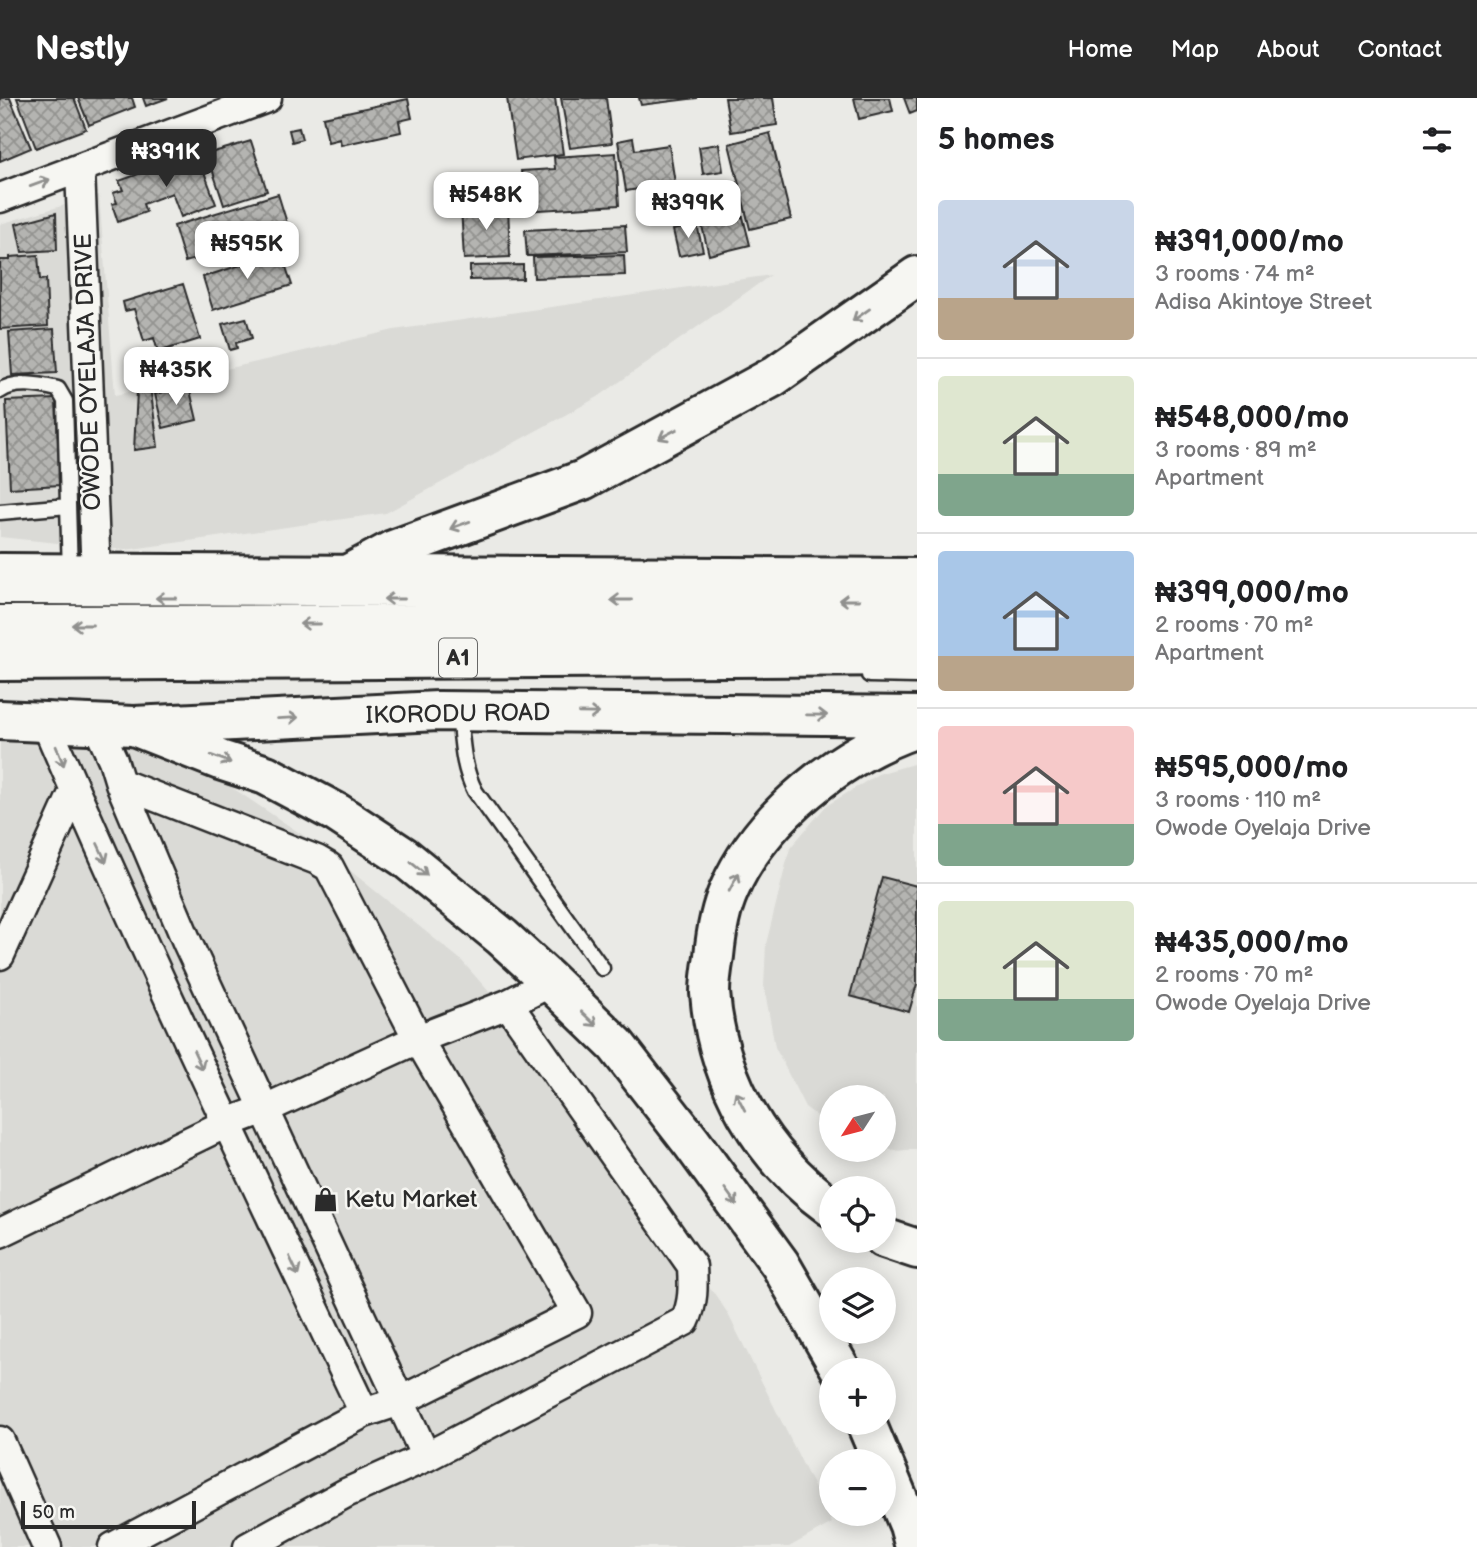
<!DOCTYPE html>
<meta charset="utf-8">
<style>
body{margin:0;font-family:"Balsamiq Sans",sans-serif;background:#f2f2f2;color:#202124;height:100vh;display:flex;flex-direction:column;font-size:26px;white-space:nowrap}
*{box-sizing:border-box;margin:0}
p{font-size:23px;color:#757577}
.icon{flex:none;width:38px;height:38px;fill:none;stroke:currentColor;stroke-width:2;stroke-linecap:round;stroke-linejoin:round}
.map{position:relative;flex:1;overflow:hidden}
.details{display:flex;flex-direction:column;background:#fff;width:560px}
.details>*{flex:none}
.needle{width:46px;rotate:234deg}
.tools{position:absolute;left:819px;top:987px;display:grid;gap:14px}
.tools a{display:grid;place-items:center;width:77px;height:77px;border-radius:50%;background:#fff;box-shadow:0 4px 18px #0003;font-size:35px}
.scale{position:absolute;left:21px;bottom:18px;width:175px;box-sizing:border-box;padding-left:7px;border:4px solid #2b2b2b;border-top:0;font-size:19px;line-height:24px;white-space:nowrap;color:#2b2b2b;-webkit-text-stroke:5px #f6f6f2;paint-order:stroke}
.price{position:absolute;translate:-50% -60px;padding:0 16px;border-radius:14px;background:#fff;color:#222;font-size:23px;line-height:46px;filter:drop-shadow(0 2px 4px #0008)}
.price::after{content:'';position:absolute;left:50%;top:42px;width:21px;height:16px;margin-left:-10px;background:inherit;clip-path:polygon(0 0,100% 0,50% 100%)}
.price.on{background:#2b2b2b;color:#fff}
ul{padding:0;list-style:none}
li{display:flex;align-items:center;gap:21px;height:175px;padding:0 21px}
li+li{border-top:2px solid #e0e0e0}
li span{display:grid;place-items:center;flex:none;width:196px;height:140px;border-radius:7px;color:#555}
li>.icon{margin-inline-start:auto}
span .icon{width:84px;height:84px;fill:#fffc;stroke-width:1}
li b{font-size:30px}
h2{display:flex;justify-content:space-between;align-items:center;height:84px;padding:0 21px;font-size:30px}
header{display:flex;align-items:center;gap:42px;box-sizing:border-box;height:98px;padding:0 35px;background:#2b2b2b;color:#fff}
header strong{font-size:33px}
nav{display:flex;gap:38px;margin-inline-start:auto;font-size:24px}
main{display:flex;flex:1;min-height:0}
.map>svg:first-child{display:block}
</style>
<header>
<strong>Nestly</strong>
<nav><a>Home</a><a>Map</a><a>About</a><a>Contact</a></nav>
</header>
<main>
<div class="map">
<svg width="917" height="1449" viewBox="0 0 917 1449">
<defs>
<pattern id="building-cross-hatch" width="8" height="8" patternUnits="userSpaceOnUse" patternTransform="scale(1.75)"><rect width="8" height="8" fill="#b4b4b1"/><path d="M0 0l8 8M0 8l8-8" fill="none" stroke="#939390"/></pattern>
</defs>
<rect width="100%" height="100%" fill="#eaeae6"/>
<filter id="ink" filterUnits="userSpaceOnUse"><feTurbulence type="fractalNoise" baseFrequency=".0143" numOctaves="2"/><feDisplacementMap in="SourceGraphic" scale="14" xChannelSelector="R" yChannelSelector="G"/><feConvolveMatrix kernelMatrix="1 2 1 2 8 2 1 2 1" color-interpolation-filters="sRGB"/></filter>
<g filter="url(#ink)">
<!-- built -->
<path fill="#dadad6" d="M99,97L115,297L394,232L771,177L598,299L386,415L125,452L0,439V126Z
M0,637L173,650L322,750L461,862L573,989L727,1214L832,1425L789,1449H0Z
M917,665V1051L895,1053L884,1049V999H831V1028L805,1009L775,949L764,888L766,846L790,750L826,708L878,676Z"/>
<!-- building -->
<path fill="url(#building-cross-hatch)" stroke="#2b2b2b" stroke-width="2" d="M0,0H10L31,50L0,63Z
M17,0H74L86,31L36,50Z
M78,0H132L135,9L89,27Z
M143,0H168L146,8Z
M507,0H555L563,56L516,62Z
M561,0H606L612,45L570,50Z
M639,0H697L641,7Z
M725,0H773L777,27L731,34Z
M854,0H890L893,13L859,21Z
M904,0H917V13L910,16Z
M408,1L412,20L399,23L401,34L341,47L340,41L328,44L323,19Z
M299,30L302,41L292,44L289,32Z
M770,35L791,121L750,131L729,46Z
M633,40L635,52L669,47L675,85L626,93L618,43Z
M251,43L267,93L224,107L207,56Z
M719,46L723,73L703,76L699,49Z
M197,55L216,106L181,119L172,95L143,106L146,114L118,124L112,106L117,105L113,95L123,92L119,83Z
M616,55L619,107L524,113L521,73L555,71L554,59Z
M278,96L291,138L201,166L199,160L185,164L174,128Z
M508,107L510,159L464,161L461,109Z
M56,115L57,152L22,154L16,126Z
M743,119L750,147L709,157L702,128Z
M625,127L627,154L527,158L525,132Z
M697,127L703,153L679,158L673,132Z
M281,154L292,187L213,212L203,179Z
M38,157L40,182L46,181L48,228L0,231V162H10V159Z
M624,157L625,177L534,180L533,159Z
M523,167V181L470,182V168Z
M183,186L200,241L158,254L154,240L144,243L134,211L125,213L123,204Z
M246,220L252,240L236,245L237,250L230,252L222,226Z
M54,231L57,275L12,277L9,234Z
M189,288L197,322L163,330L155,296Z
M137,293L151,295L158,349L134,352Z
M56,301L60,387L10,390L6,303Z
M882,779L917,788V886L909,914L850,898Z"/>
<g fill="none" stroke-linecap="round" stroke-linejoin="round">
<defs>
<path id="service" d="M0,293C16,282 39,287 58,291L65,303L70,475
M0,414L68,408
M0,499L917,502
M869,577L917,578
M459,615C462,642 462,668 475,693L602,870"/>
<path id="minor" d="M80,71L96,477
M0,100L267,0
M45,623C145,856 255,1085 364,1315
M96,625L113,662L120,685L187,844L426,1359
M0,857L74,693
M0,1135L227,1025L265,1011L418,941L329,769L317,762L120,685
M0,1343L47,1449
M113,1449L364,1315L400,1303L577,1215L418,941L508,906
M248,1449L346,1395L426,1359L685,1223C694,1204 693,1188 692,1168L508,906L551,884"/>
<path id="primary" d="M0,475L917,480
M0,622L134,628L438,613L917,618"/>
<path id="motorway" d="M347,477L393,452L583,382L773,279L917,178
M0,527L917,525
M0,563L917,558
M134,628L220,662L266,677L337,715L404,759L502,839L551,884L616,947L692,1045L780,1166L841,1272
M831,1109C761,1058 717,983 710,895C710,884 712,870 714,858C716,837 720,812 729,792C761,718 842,655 917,630
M884,1140L917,1151
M866,1325L882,1363
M884,1367L909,1427L915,1449"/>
</defs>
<!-- service casing -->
<use href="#service" stroke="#2b2b2b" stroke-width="19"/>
<!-- minor casing -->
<use href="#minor" stroke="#2b2b2b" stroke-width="33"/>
<!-- primary casing -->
<use href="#primary" stroke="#2b2b2b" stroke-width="44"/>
<!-- motorway casing -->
<use href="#motorway" stroke="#2b2b2b" stroke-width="44"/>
<!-- service -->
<use href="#service" stroke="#f6f6f2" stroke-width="14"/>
<!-- minor -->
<use href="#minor" stroke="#f6f6f2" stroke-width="28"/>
<!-- primary -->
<use href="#primary" stroke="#f6f6f2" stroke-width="38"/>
<!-- motorway -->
<use href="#motorway" stroke="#f6f6f2" stroke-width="38"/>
</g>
<!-- one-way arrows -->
<defs><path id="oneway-shaft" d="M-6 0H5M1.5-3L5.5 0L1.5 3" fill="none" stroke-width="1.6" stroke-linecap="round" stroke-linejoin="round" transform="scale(1.75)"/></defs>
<g stroke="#90908e">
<use href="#oneway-shaft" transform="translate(40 85) rotate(-20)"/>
<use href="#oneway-shaft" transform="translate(861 217) rotate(145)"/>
<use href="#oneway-shaft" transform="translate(668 336) rotate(152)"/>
<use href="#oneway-shaft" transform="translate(460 427) rotate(160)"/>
<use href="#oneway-shaft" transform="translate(166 500) rotate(-180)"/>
<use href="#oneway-shaft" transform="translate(394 501) rotate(-180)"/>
<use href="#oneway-shaft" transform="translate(621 502) rotate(-180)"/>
<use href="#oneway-shaft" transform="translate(849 502) rotate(180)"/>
<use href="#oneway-shaft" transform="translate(310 526) rotate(180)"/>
<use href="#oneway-shaft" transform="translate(82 527) rotate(180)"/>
<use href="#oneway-shaft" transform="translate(589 615) rotate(1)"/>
<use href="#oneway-shaft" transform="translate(817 617) rotate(1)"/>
<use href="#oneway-shaft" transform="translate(288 620) rotate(-3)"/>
<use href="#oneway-shaft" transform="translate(60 658) rotate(68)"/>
<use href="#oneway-shaft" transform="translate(221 661) rotate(20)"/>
<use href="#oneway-shaft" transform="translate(102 755) rotate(65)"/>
<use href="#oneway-shaft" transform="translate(419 771) rotate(39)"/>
<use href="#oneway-shaft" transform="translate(734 784) rotate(-62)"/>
<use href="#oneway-shaft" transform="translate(589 921) rotate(44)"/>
<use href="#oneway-shaft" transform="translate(198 962) rotate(65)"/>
<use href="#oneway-shaft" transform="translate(740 1003) rotate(-117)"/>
<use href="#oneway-shaft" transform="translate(731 1099) rotate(54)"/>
<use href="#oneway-shaft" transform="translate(294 1168) rotate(65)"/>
</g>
</g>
<!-- icons -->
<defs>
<symbol id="shop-bare" viewBox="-9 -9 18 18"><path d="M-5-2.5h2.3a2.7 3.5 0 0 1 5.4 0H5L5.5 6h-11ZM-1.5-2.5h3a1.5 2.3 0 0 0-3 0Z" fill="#2b2b2b" stroke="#f6f6f2" stroke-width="2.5" paint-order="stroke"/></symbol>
</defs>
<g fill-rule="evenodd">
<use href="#shop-bare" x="308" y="1084" width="35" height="35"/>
</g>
<g text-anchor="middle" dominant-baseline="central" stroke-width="5" stroke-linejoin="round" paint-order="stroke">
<!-- shield labels -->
<rect fill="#f6f6f2" stroke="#686867" stroke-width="2" x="439" y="540.5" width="38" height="39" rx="5"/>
<g font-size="23" font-weight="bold" fill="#2b2b2b">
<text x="458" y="560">A1</text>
</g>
<!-- street labels -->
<g font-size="24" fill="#2b2b2b" stroke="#f6f6f2">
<text transform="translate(88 274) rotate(-92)">OWODE OYELAJA DRIVE</text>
<text transform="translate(458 616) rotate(-1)">IKORODU ROAD</text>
</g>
<!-- poi labels -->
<g font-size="24" fill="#2b2b2b" stroke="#f6f6f2" text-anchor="start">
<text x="345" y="1101">Ketu Market</text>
</g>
</g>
</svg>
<div class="tools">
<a><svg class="needle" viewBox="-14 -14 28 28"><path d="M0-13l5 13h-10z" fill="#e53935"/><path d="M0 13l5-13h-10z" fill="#757577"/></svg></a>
<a><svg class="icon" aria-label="locate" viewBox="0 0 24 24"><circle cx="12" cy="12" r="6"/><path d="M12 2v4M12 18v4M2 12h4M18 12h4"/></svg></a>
<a><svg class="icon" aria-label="layers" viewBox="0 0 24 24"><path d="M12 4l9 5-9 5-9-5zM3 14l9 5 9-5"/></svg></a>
<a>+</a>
<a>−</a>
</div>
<div class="scale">50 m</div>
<b class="price on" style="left:166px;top:91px">₦391K</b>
<b class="price" style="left:486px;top:134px">₦548K</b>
<b class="price" style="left:688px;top:142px">₦399K</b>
<b class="price" style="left:247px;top:183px">₦595K</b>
<b class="price" style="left:176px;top:309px">₦435K</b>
</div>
<section class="details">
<h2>5 homes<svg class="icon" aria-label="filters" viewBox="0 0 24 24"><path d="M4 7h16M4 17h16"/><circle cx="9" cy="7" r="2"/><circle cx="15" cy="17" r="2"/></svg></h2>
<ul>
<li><span style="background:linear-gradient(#c9d6e8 70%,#b9a48a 0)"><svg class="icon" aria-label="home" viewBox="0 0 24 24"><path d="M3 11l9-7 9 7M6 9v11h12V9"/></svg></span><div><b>₦391,000/mo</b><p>3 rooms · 74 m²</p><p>Adisa Akintoye Street</p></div></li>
<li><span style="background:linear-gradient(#dfe7d0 70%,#7fa58c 0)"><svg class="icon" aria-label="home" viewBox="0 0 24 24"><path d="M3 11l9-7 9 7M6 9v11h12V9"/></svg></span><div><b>₦548,000/mo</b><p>3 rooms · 89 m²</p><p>Apartment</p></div></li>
<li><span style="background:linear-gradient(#a9c7e8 75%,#b9a48a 0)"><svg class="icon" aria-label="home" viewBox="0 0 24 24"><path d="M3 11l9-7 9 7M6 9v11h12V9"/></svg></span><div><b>₦399,000/mo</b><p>2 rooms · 70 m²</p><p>Apartment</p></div></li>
<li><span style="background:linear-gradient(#f6c9c9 70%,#7fa58c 0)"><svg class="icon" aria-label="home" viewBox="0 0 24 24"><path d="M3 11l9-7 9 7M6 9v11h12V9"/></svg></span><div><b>₦595,000/mo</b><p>3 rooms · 110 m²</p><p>Owode Oyelaja Drive</p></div></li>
<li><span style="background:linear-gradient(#dfe7d0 70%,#7fa58c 0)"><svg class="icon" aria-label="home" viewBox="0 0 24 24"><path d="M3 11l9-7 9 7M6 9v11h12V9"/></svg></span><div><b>₦435,000/mo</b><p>2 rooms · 70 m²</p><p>Owode Oyelaja Drive</p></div></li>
</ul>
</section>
</main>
